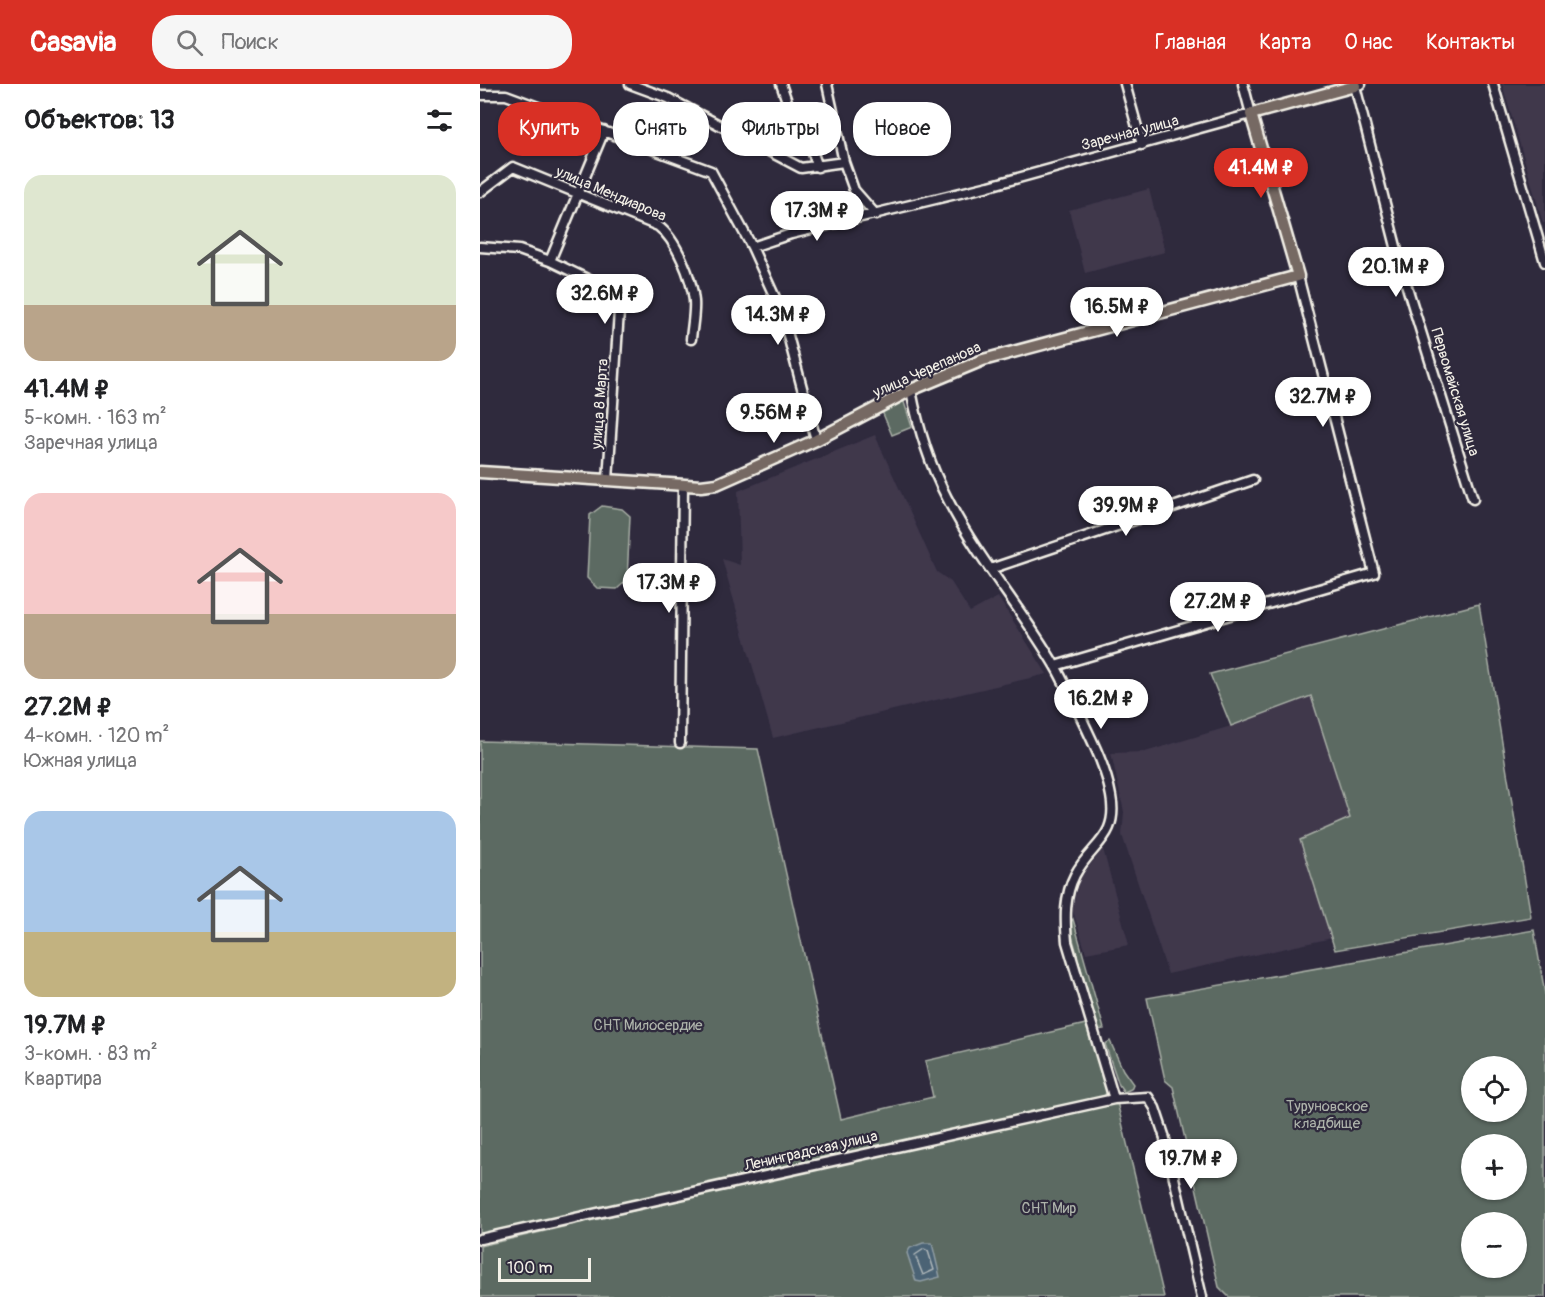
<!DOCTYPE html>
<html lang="ru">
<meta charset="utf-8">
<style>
body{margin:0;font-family:Pangolin,sans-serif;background:#f6f6f6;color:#202124;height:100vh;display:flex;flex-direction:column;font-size:22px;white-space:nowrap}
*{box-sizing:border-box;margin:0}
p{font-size:20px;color:#757577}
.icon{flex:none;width:33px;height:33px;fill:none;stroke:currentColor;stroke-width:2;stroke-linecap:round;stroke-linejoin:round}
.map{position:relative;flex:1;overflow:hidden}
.side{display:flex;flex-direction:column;background:#fff;width:480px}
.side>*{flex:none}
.banner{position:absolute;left:18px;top:18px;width:570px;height:54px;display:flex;gap:12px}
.fabs{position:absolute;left:981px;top:972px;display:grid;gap:12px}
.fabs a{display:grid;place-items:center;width:66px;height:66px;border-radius:50%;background:#fff;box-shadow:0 2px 4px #0004;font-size:30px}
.scale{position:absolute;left:18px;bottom:15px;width:93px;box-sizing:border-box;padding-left:6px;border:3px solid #f4f1e8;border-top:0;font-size:16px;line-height:21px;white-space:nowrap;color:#f4f1e8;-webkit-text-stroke:4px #2f2a3d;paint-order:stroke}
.price{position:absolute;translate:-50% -51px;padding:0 14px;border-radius:21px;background:#fff;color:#222;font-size:20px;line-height:39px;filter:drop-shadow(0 2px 3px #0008)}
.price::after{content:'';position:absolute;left:50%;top:36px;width:18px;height:14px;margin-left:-9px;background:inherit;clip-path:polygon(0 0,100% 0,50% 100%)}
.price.current{background:#d93025;color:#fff}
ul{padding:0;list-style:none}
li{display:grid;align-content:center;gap:12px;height:318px;padding:0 24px}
li span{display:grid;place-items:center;height:186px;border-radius:18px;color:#555}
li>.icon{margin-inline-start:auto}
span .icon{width:108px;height:108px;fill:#fffc;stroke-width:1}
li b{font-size:26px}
h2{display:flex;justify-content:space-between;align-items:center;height:72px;padding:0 24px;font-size:26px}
.chip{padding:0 21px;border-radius:24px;background:#fff;box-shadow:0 2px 4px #0004;font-size:21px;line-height:54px}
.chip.current{background:#d93025;color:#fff}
header{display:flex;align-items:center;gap:36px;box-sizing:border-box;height:84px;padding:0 30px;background:#d93025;color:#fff}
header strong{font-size:28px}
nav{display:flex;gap:33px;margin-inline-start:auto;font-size:21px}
.search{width:420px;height:54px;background:#f6f6f6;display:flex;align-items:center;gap:15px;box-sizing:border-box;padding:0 21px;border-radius:24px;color:#757577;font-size:22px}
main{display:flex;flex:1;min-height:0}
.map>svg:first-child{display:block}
</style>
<header>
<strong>Casavia</strong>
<div class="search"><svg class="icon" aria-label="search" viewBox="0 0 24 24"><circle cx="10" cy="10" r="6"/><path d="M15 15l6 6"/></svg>Поиск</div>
<nav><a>Главная</a><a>Карта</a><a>О нас</a><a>Контакты</a></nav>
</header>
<main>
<section class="side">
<h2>Объектов: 13<svg class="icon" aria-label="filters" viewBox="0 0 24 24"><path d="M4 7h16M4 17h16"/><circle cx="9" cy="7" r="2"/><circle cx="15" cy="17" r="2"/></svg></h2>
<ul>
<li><span style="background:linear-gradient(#dfe7d0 70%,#b9a48a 0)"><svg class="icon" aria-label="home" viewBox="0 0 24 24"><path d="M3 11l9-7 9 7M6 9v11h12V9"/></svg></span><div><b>41.4M ₽</b><p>5-комн. · 163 m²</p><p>Заречная улица</p></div></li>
<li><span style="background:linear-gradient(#f6c9c9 65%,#b9a48a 0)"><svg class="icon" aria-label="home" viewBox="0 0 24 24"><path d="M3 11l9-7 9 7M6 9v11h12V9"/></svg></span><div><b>27.2M ₽</b><p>4-комн. · 120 m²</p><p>Южная улица</p></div></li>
<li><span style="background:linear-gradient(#a9c7e8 65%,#c2b280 0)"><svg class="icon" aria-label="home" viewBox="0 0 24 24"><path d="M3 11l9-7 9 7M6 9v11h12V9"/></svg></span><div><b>19.7M ₽</b><p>3-комн. · 83 m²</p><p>Квартира</p></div></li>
</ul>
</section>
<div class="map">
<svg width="1065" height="1213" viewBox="0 0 1065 1213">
<rect width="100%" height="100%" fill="#2f2a3d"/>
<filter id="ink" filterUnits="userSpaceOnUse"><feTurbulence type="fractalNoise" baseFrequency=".0167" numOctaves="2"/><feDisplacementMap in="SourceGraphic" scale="12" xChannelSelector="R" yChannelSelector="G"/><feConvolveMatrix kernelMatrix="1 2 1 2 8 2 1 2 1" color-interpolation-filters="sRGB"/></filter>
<g filter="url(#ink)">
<!-- built -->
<path fill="#3f374c" d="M1022,0H1065V139H1063Z
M669,105L685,168L605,189L589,126Z
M395,351L457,488L471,498L490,528L518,513L567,590L293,654L242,475L260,481L258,407Z
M831,612L870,735L847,834L852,854L688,890L642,751L644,728L631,669L665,668L751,642Z
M623,765L649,861L606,869L592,824L600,794Z"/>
<!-- green -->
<path fill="#5b6b62" stroke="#a8aea5" stroke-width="1.5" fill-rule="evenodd" d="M423,315L432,343L412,351L401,325Z
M122,422L142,425L150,432L147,496L137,505L117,504L107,494L110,431Z
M999,520L1051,833L855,866L820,756L870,734L831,612L751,642L730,590Z
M0,657L278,665L361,1035L453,1013L445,977L606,940L627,1007L623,1015L0,1150Z
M593,835L624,945L618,946L589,841Z
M1054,846L1065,910V1213H749L739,1203L693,1003L685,996L667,914ZM992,982H1036V1028H992ZM992,1060H1036V1106H992ZM992,1138H1036V1184H992Z
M630,957L643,986L653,1000L651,1005L644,1008L639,1001L625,960Z
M637,1018L684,1213H0V1162L373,1076Z"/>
<!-- water -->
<path fill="#4b6375" stroke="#8f9ca3" stroke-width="1.5" d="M443,1159H452L460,1193L441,1198L436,1197L427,1169L430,1164Z"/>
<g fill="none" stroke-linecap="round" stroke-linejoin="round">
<!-- shore -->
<path stroke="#b0b8ba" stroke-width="1.5" d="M444,1165L448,1167L454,1186L443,1191L435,1171Z"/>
<defs>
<path id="minor" d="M150,0L188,14L321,84L364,78
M301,0L311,29L323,43L338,83
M347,0L364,78L374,106L396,131
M645,0L662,61
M881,0L875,2L923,190L993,415
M1013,0L1065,178
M0,11H26L231,87L272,163L302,229L336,356
M0,108L33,83L178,142C196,155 212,194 214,217C215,229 212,243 211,255
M0,163L39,166L70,177L120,201L130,209L139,227L128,396
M272,163L311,150L509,102L771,30L763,0
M70,177L124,47
M431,306C438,343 449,380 467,414C497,474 542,525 575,582C584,597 590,613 598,627C611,654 626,683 631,712C639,754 611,760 595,791C584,812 585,835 587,858L634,1015
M510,485L773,396
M575,582L894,489L818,192
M200,659L203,401
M0,1155L634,1015L668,1013L675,1024L684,1051L722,1213"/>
<path id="major" d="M0,388L221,402L237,400L336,356L431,306L503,276L818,192L771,30L875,2L874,0"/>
</defs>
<!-- minor casing -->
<use href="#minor" stroke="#f4f1e8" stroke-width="13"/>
<!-- major casing -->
<use href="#major" stroke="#f4f1e8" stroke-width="15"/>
<!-- minor -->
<use href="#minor" stroke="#2f2a3d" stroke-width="8"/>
<!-- major -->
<use href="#major" stroke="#766964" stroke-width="10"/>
</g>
</g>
<g text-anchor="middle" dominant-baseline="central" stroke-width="4.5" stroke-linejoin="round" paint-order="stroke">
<!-- street labels -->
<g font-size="15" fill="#f4f1e8" stroke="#2f2a3d">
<text transform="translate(650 49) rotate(-15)">Заречная улица</text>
<text transform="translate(131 110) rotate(23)">улица Мендиарова</text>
<text transform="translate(447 286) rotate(-24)">улица Черепанова</text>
<text transform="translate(975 308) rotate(73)">Первомайская улица</text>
<text transform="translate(120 320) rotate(-86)">улица 8 Марта</text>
<text transform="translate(331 1067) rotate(-13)">Ленинградская улица</text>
</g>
<!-- park labels -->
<g font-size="15" fill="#afb5ac" stroke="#2f2a3d">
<text x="168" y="941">СНТ Милосердие</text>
<text x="847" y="1022">Туруновское<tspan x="847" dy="17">кладбище</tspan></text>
<text x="569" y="1124">СНТ Мир</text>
</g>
</g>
</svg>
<div class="fabs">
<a><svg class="icon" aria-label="locate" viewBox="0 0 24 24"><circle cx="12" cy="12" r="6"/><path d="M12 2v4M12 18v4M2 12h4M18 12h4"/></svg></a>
<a>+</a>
<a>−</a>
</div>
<div class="scale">100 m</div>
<b class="price current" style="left:781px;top:115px">41.4M ₽</b>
<b class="price" style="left:337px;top:158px">17.3M ₽</b>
<b class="price" style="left:916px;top:214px">20.1M ₽</b>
<b class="price" style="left:125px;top:241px">32.6M ₽</b>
<b class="price" style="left:637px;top:254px">16.5M ₽</b>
<b class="price" style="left:298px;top:262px">14.3M ₽</b>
<b class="price" style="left:843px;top:344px">32.7M ₽</b>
<b class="price" style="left:294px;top:360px">9.56M ₽</b>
<b class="price" style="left:646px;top:453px">39.9M ₽</b>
<b class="price" style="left:189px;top:530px">17.3M ₽</b>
<b class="price" style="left:738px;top:549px">27.2M ₽</b>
<b class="price" style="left:621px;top:646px">16.2M ₽</b>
<b class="price" style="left:711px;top:1106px">19.7M ₽</b>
<div class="banner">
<a class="chip current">Купить</a>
<a class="chip">Снять</a>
<a class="chip">Фильтры</a>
<a class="chip">Новое</a>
</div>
</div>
</main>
